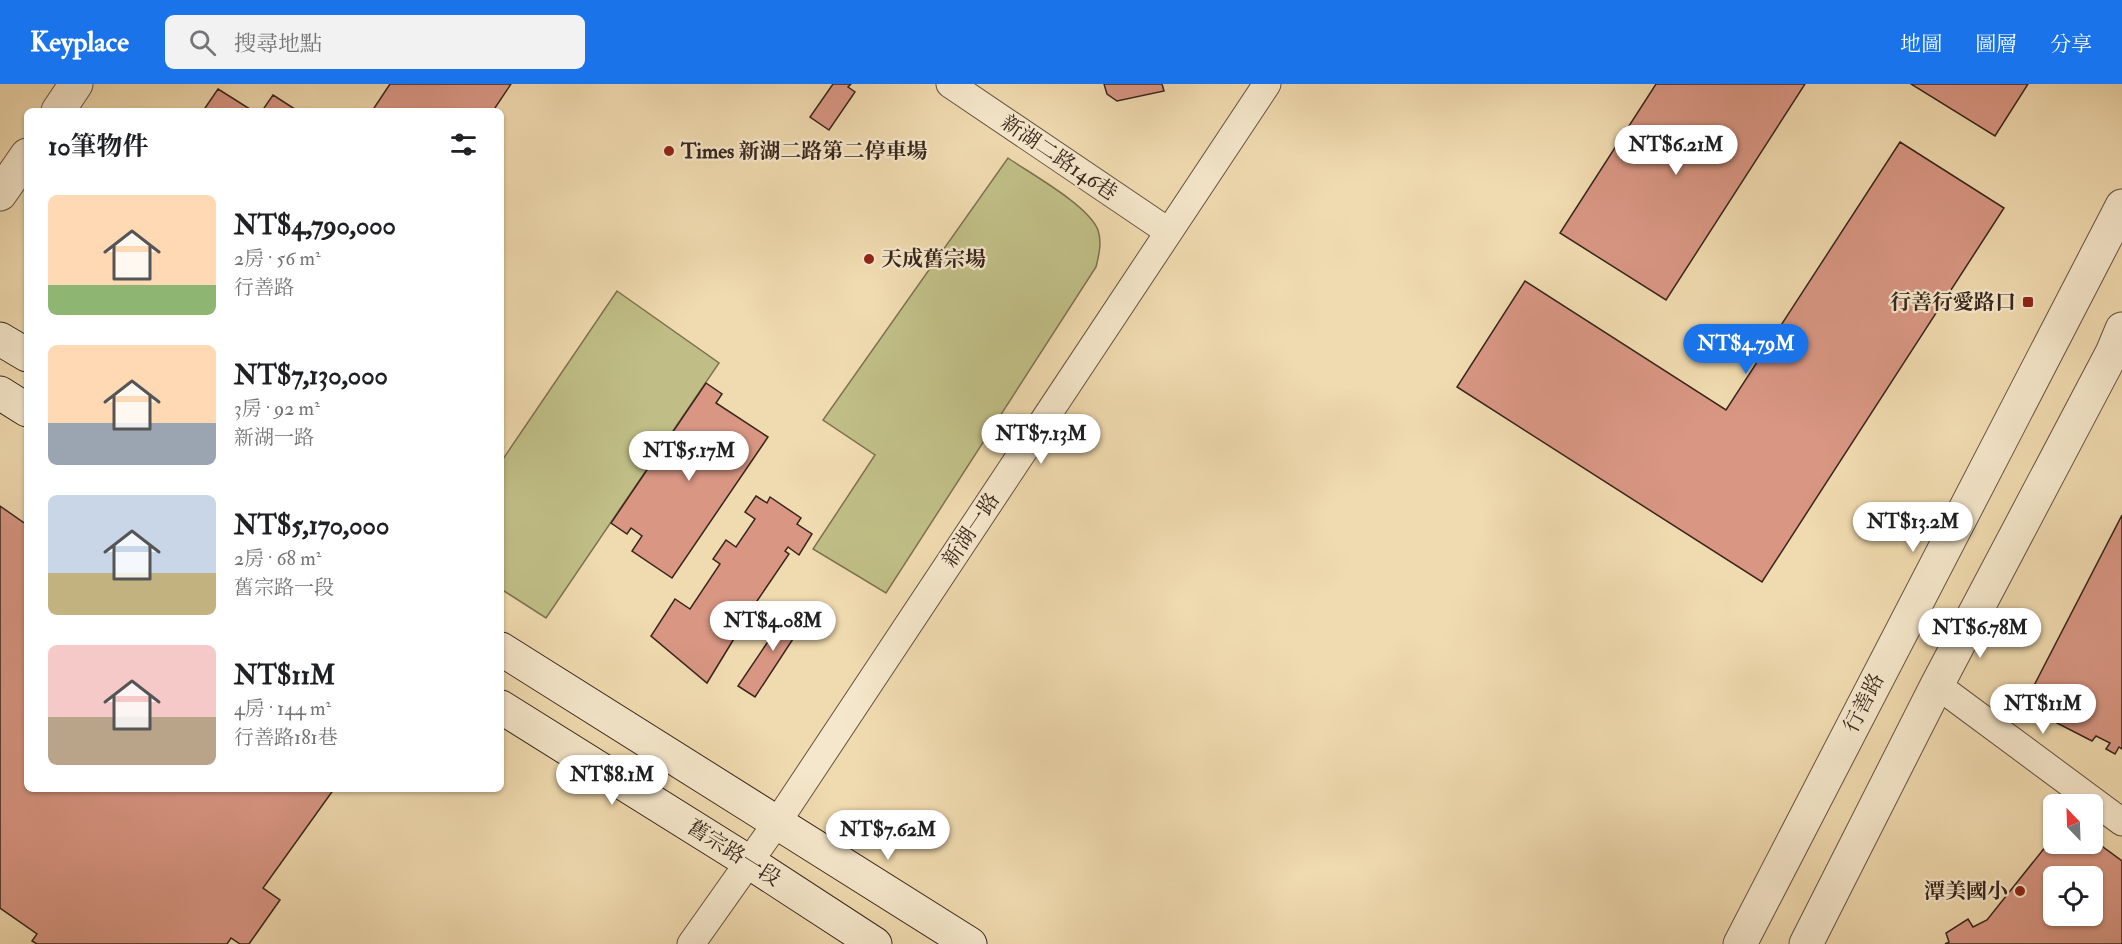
<!DOCTYPE html>
<html lang="zh-TW">
<meta charset="utf-8">
<style>
body{margin:0;font-family:"IM FELL Double Pica","Noto Serif TC",serif;background:#f2f2f2;color:#202124;height:100vh;display:flex;flex-direction:column;font-size:22px;white-space:nowrap}
*{box-sizing:border-box;margin:0}
p{font-size:20px;color:#757577}
.icon{flex:none;width:33px;height:33px;fill:none;stroke:currentColor;stroke-width:2;stroke-linecap:round;stroke-linejoin:round}
.map{position:relative;flex:1;overflow:hidden}
.panel{position:absolute;left:24px;top:24px;width:480px;height:684px;display:flex;flex-direction:column;background:#fff;border-radius:9px;box-shadow:0 2px 4px #0004}
.panel>*{flex:none}
.needle{width:39px;rotate:337deg}
.buttons{position:absolute;left:2043px;top:710px;display:grid;gap:12px}
.buttons a{display:grid;place-items:center;width:60px;height:60px;border-radius:9px;background:#fff;box-shadow:0 2px 4px #0004;font-size:30px}
.price{position:absolute;translate:-50% -51px;padding:0 14px;border-radius:21px;background:#fff;color:#222;font-size:20px;line-height:39px;filter:drop-shadow(0 2px 3px #0008)}
.price::after{content:'';position:absolute;left:50%;top:36px;width:18px;height:14px;margin-left:-9px;background:inherit;clip-path:polygon(0 0,100% 0,50% 100%)}
.price.on{background:#1a73e8;color:#fff}
ul{padding:0;list-style:none}
li{display:flex;align-items:center;gap:18px;height:150px;padding:0 24px}
li span{display:grid;place-items:center;flex:none;width:168px;height:120px;border-radius:9px;color:#555}
li>.icon{margin-inline-start:auto}
span .icon{width:72px;height:72px;fill:#fffc;stroke-width:1}
li b{font-size:26px}
h2{display:flex;justify-content:space-between;align-items:center;height:72px;padding:0 24px;font-size:26px}
header{display:flex;align-items:center;gap:36px;box-sizing:border-box;height:84px;padding:0 30px;background:#1a73e8;color:#fff}
header strong{font-size:28px}
nav{display:flex;gap:33px;margin-inline-start:auto;font-size:21px}
.search{width:420px;height:54px;background:#f2f2f2;display:flex;align-items:center;gap:15px;box-sizing:border-box;padding:0 21px;border-radius:9px;color:#757577;font-size:22px}
.map>svg:first-child{display:block}
</style>
<header>
<strong>Keyplace</strong>
<div class="search"><svg class="icon" aria-label="search" viewBox="0 0 24 24"><circle cx="10" cy="10" r="6"/><path d="M15 15l6 6"/></svg>搜尋地點</div>
<nav><a>地圖</a><a>圖層</a><a>分享</a></nav>
</header>
<div class="map">
<svg width="2122" height="860" viewBox="0 0 2122 860">
<rect width="100%" height="100%" fill="#f0daaf"/>
<filter id="stains"><feTurbulence type="fractalNoise" baseFrequency=".00333" numOctaves="4"/><feColorMatrix values="0 0 0 0 .2 0 0 0 0 .09 0 0 0 0 .02 0 0 0 .5 -.17"/></filter>
<radialGradient id="worn" r=".72"><stop offset=".6" stop-color="#630" stop-opacity="0"/><stop offset="1" stop-color="#630" stop-opacity=".3"/></radialGradient>
<!-- green -->
<path fill="#c0be86" stroke="#7c7251" stroke-width="1.5" d="M1008,74C1031,90 1088,121 1098,146C1102,158 1099,171 1096,183L886,509L813,465L875,371L823,336Z
M617,207L719,279L546,534L501,505V378Z"/>
<!-- building -->
<path fill="#d89683" stroke="#38251c" stroke-width="1.5" fill-rule="evenodd" d="M390,0H511L493,27H372Z
M833,0H851L848,3L855,8L829,46L810,33Z
M1104,0H1162L1164,7L1117,17L1107,10Z
M1656,0H1805L1666,216L1560,149Z
M1911,0H2028L1995,52Z
M218,5L253,27H203Z
M273,11L298,27H262Z
M1900,58L2004,124L1762,498L1457,303L1525,197L1726,326Z
M706,299L722,310L716,319L768,353L672,494L632,467L642,452L631,444L627,450L611,439Z
M756,412L767,419L770,413L801,434L797,440L812,450L799,471L788,463L785,467L789,470L757,517L707,599L651,552L675,515L690,525L720,480L713,475L726,456L736,463L755,435L745,428Z
M0,422L27,441V705H334L263,804L280,816L249,860H240L231,854L227,860H37L32,857L37,850L0,824Z
M2122,431V665L2119,663L2115,670L2106,665L2110,659L2096,652L2092,657L2051,636L2053,633L2039,626L2037,629L2025,623L2027,620L2025,619Z
M792,522L808,532L755,613L738,602Z
M2054,752V759H2092V755L2122,777V860H1945L1949,858L1946,849L1968,835L1973,843L1987,836ZM2054,792H2092V831H2054Z"/>
<g fill="none" stroke-linecap="round" stroke-linejoin="round">
<defs>
<path id="minor" d="M950,0L1169,148
M1937,601L2122,738
M691,860L778,737L1267,0"/>
<path id="tertiary" d="M58,27L76,0
M0,110L27,71
M1740,860L2122,122
M1806,860L1937,601L2112,269L2122,245"/>
<path id="secondary" d="M0,255L27,271
M0,309L27,326
M501,565L970,860
M501,623L749,778L875,860"/>
</defs>
<!-- minor casing -->
<use href="#minor" stroke="#665241" stroke-width="29"/>
<!-- tertiary casing -->
<use href="#tertiary" stroke="#665241" stroke-width="35"/>
<!-- secondary casing -->
<use href="#secondary" stroke="#38251c" stroke-width="35"/>
<!-- minor -->
<use href="#minor" stroke="#f5e7cb" stroke-width="27"/>
<!-- tertiary -->
<use href="#tertiary" stroke="#f5e7cb" stroke-width="33"/>
<!-- secondary -->
<use href="#secondary" stroke="#f5e7cb" stroke-width="33"/>
</g>
<!-- markers -->
<g fill="#8f2418" stroke="#f5e7cb" stroke-width="2">
<circle cx="669" cy="67" r="6"/>
<circle cx="869" cy="175" r="6"/>
<rect x="2022" y="212" width="12" height="12" rx="3"/>
<circle cx="2020" cy="807" r="6"/>
</g>
<g text-anchor="middle" dominant-baseline="central" stroke-width="4.5" stroke-linejoin="round" paint-order="stroke">
<!-- poi labels -->
<g font-size="21" font-weight="bold" fill="#38251c" stroke="#f5e7cb" text-anchor="start">
<text x="681" y="67">Times 新湖二路第二停車場</text>
<text x="881" y="175">天成舊宗場</text>
<text x="2016" y="218" text-anchor="end">行善行愛路口</text>
<text x="2008" y="807" text-anchor="end">潭美國小</text>
</g>
<!-- street labels -->
<g font-size="21" fill="#38251c" stroke="#f5e7cb">
<text transform="translate(1059 74) rotate(34)">新湖二路146巷</text>
<text transform="translate(971 446) rotate(-56)">新湖一路</text>
<text transform="translate(1864 619) rotate(-63)">行善路</text>
<text transform="translate(734 769) rotate(32)">舊宗路一段</text>
</g>
</g>
<rect width="100%" height="100%" filter="url(#stains)"/>
<rect width="100%" height="100%" fill="url(#worn)"/>
</svg>
<div class="buttons">
<a><svg class="needle" viewBox="-14 -14 28 28"><path d="M0-13l5 13h-10z" fill="#e53935"/><path d="M0 13l5-13h-10z" fill="#757577"/></svg></a>
<a><svg class="icon" aria-label="locate" viewBox="0 0 24 24"><circle cx="12" cy="12" r="6"/><path d="M12 2v4M12 18v4M2 12h4M18 12h4"/></svg></a>
</div>
<b class="price" style="left:1676px;top:92px">NT$6.21M</b>
<b class="price on" style="left:1746px;top:291px">NT$4.79M</b>
<b class="price" style="left:1041px;top:381px">NT$7.13M</b>
<b class="price" style="left:689px;top:398px">NT$5.17M</b>
<b class="price" style="left:1913px;top:469px">NT$13.2M</b>
<b class="price" style="left:773px;top:568px">NT$4.08M</b>
<b class="price" style="left:1980px;top:575px">NT$6.78M</b>
<b class="price" style="left:2043px;top:651px">NT$11M</b>
<b class="price" style="left:612px;top:722px">NT$8.1M</b>
<b class="price" style="left:888px;top:777px">NT$7.62M</b>
<section class="panel">
<h2>10筆物件<svg class="icon" aria-label="filters" viewBox="0 0 24 24"><path d="M4 7h16M4 17h16"/><circle cx="9" cy="7" r="2"/><circle cx="15" cy="17" r="2"/></svg></h2>
<ul>
<li><span style="background:linear-gradient(#ffd9b3 75%,#8fb573 0)"><svg class="icon" aria-label="home" viewBox="0 0 24 24"><path d="M3 11l9-7 9 7M6 9v11h12V9"/></svg></span><div><b>NT$4,790,000</b><p>2房 · 56 m²</p><p>行善路</p></div></li>
<li><span style="background:linear-gradient(#ffd9b3 65%,#9aa5b1 0)"><svg class="icon" aria-label="home" viewBox="0 0 24 24"><path d="M3 11l9-7 9 7M6 9v11h12V9"/></svg></span><div><b>NT$7,130,000</b><p>3房 · 92 m²</p><p>新湖一路</p></div></li>
<li><span style="background:linear-gradient(#c9d6e8 65%,#c2b280 0)"><svg class="icon" aria-label="home" viewBox="0 0 24 24"><path d="M3 11l9-7 9 7M6 9v11h12V9"/></svg></span><div><b>NT$5,170,000</b><p>2房 · 68 m²</p><p>舊宗路一段</p></div></li>
<li><span style="background:linear-gradient(#f6c9c9 60%,#b9a48a 0)"><svg class="icon" aria-label="home" viewBox="0 0 24 24"><path d="M3 11l9-7 9 7M6 9v11h12V9"/></svg></span><div><b>NT$11M</b><p>4房 · 144 m²</p><p>行善路181巷</p></div></li>
</ul>
</section>
</div>
